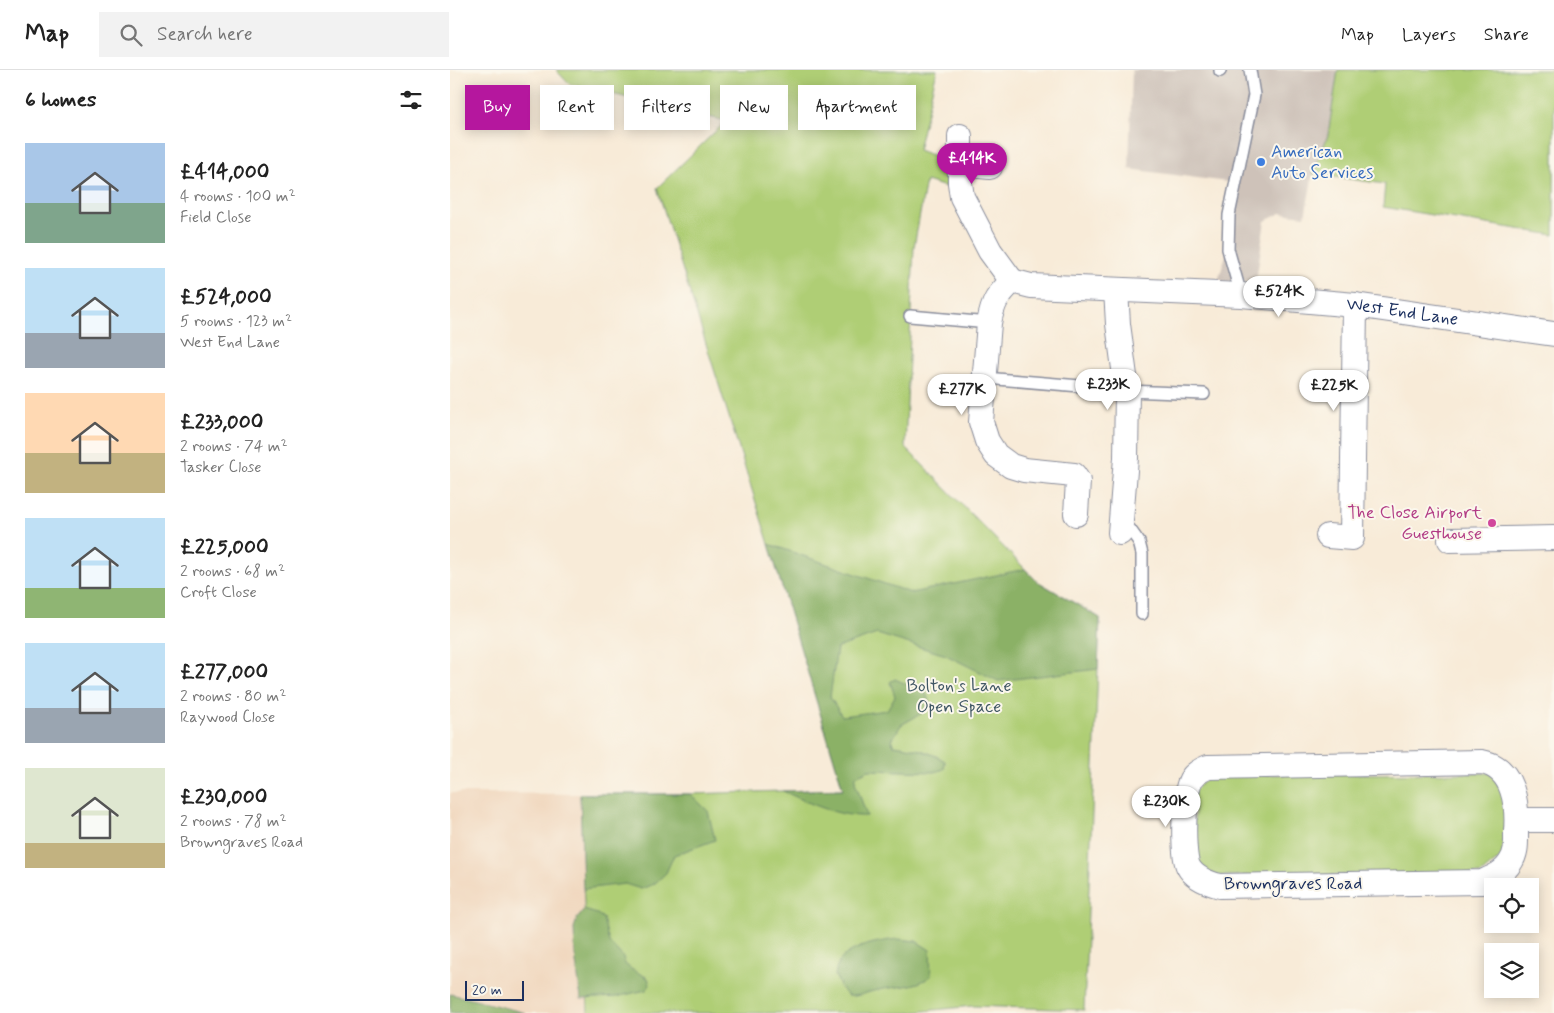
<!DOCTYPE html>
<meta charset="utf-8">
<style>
body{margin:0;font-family:Mynerve,sans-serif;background:#f2f2f2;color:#222;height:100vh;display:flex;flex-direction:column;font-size:19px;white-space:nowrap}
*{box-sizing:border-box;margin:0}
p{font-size:16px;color:#767676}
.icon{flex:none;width:28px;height:28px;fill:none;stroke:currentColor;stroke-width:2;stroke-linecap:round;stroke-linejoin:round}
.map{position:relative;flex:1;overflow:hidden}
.side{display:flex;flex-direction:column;background:#fff;width:450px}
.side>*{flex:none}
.hud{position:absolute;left:15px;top:15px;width:475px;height:45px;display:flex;gap:10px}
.tools{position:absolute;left:1034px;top:808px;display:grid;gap:10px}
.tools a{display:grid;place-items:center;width:55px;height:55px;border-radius:0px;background:#fff;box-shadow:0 2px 12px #0003;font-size:25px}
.scale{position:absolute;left:15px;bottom:12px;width:59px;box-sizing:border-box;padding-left:5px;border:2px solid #1b2f5e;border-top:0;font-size:14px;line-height:18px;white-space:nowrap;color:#1b2f5e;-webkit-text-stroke:4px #fbf7ec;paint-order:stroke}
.price{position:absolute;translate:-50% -42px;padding:0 11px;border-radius:18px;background:#fff;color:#222;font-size:16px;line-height:32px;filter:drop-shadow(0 1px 2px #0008)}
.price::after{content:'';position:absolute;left:50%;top:30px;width:15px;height:11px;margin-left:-8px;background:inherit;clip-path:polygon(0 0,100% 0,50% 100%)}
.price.current{background:#b5179e;color:#fff}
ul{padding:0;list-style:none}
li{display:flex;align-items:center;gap:15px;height:125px;padding:0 25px}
li span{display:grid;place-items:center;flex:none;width:140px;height:100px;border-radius:0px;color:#555}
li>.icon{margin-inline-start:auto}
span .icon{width:60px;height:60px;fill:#fffc;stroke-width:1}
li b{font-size:21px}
h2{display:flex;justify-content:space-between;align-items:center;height:60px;padding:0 25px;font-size:21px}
.chip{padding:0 18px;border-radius:0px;background:#fff;box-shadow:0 2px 12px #0003;font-size:18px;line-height:45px}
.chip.current{background:#b5179e;color:#fff}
header{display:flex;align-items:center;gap:30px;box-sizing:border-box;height:70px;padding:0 25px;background:#fff;border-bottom:1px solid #e0e0e0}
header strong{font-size:24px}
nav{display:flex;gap:28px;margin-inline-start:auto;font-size:18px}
.search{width:350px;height:45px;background:#f2f2f2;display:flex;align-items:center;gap:12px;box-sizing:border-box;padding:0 18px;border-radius:0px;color:#767676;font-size:19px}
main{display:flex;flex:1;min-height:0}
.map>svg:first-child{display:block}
</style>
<header>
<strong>Map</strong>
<div class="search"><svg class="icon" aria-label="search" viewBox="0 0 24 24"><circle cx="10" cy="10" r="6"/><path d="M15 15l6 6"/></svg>Search here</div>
<nav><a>Map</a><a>Layers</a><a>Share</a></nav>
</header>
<main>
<section class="side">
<h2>6 homes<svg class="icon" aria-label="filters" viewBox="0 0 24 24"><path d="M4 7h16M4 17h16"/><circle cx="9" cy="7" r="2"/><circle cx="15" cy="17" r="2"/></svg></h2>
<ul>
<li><span style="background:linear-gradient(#a9c7e8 60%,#7fa58c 0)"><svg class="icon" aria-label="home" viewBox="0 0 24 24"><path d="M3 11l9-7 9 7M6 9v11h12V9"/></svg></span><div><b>£414,000</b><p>4 rooms · 100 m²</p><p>Field Close</p></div></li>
<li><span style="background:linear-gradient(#bfe0f5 65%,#9aa5b1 0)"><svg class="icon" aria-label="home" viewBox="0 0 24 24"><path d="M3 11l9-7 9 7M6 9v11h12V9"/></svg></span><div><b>£524,000</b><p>5 rooms · 123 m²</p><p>West End Lane</p></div></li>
<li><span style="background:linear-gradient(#ffd9b3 60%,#c2b280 0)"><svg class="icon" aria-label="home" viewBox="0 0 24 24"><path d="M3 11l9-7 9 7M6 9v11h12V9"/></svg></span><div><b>£233,000</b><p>2 rooms · 74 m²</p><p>Tasker Close</p></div></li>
<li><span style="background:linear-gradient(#bfe0f5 70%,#8fb573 0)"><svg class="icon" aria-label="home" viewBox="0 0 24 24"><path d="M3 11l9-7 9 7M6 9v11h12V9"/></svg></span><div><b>£225,000</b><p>2 rooms · 68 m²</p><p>Croft Close</p></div></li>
<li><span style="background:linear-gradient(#bfe0f5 65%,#9aa5b1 0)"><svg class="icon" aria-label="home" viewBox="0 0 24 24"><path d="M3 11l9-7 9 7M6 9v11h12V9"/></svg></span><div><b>£277,000</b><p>2 rooms · 80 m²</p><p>Raywood Close</p></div></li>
<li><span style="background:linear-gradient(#dfe7d0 75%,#c2b280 0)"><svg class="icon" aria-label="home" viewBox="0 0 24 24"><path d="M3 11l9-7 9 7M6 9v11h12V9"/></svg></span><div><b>£230,000</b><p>2 rooms · 78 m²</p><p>Browngraves Road</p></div></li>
</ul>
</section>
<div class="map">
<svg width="1104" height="943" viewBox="0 0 1104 943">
<rect width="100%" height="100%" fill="#fbf7ec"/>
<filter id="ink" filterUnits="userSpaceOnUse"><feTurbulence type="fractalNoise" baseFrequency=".02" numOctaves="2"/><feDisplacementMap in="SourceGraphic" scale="10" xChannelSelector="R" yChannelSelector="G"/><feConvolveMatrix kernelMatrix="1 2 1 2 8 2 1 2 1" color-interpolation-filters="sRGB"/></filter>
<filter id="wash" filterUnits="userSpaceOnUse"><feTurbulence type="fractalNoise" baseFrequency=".0096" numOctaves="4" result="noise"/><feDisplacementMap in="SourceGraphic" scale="20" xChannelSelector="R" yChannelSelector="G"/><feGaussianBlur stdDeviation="1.12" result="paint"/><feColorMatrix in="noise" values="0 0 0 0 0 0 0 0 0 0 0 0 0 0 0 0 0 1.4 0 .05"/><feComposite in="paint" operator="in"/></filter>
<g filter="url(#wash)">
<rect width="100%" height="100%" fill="#f8ebd8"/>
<!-- built -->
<path fill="#f0d6bc" d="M0,723L130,724L140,943H0Z"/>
<!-- industrial -->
<path fill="#cec2b9" d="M682,0H888L878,65L863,104L855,146L831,143L815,151L806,211H768L778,179L785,113L679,99Z"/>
<!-- green -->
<path fill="#afce75" stroke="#657e6a" d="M106,0H487L468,80L496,90V117L476,111L464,177L455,377L587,511L650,548L634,940L523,936L455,943H138L130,724H240L393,719L319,474L207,118L276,51L119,14Z
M888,0H1104V165L933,137L935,114L863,104L878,65Z
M1041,703L1056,726L1055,784L1031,804L764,806L745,791L744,721L760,705Z"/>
<!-- forest -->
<path fill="#8bb166" stroke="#537062" d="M319,474L461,523L575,499L587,511L650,548L648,599L548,611L496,585L427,564L387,578L380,627L392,646L437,640L445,626L440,612L445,609L476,623L481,638L451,655L442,670L443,675C462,677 479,681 495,691L494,699L485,702L419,700L406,706L405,712L417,746C388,747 359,733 333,721L393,719Z
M130,724H240L258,741L265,770L224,785L216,803L204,814L191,819L175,814L133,819Z
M134,840L147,844L153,848L159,872L173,887L175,894L181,899L198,908L200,915L196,920L166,927L131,929L125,885L124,858L127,849Z
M448,869L466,871L480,880L481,906C466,918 446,916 428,920C417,922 409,927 398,926L391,918L385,905C386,902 386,897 388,894C397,876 431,871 448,869Z
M0,924L5,925L76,943H0Z"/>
</g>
<g filter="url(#ink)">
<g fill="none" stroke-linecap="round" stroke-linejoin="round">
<defs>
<path id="lane" d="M770,1V0
M791,225L778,179L779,145L804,25L800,0
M460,246L539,253
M535,308L630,316
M677,321L754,324
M674,451L689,472L692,484V544"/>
<g id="street">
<path d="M510,66V113L512,127L540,181L562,211"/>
<path d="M510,94L540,97"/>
<path id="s1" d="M562,211L581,216L791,225L905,235L1104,264"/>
<path d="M562,211C547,226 543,232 539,253L531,352L537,371L546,385L561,396L574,400L624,405L628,411L626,444"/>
<path d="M666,220L668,254L677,321L676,388L670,463"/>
<path d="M878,466L902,468L905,235"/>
<path d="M1000,470L1104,468"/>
<path d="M1032,692C1064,698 1068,735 1066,762C1066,773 1067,783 1060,793C1054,803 1043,807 1032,812L770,816C758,813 744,808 738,796C732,782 733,719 742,708C746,702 753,699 758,697Z"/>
<path d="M1067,750H1104"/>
</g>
</defs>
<!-- lane casing -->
<use href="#lane" stroke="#8a8d9b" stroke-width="14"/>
<!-- street casing -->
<use href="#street" stroke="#8a8d9b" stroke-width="26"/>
<!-- lane -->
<use href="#lane" stroke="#fff" stroke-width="11"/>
<!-- street -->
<use href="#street" stroke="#fff" stroke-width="24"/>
</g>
</g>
<!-- markers -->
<circle fill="#3f7fe0" stroke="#fbf7ec" stroke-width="2" cx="811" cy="92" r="5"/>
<circle fill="#d1479c" stroke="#fbf7ec" stroke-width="2" cx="1042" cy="453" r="5"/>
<g text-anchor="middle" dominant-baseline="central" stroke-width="4" stroke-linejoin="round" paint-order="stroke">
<!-- shop labels -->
<g font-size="18" fill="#366cbe" stroke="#fbf7ec" text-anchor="start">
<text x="821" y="82">American<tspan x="821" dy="21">Auto Services</tspan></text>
</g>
<!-- street labels -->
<g font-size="18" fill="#1b2f5e" stroke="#fbf7ec">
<text stroke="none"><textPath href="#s1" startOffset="392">West End Lane</textPath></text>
<text x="843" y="814">Browngraves Road</text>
</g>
<!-- hotel labels -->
<g font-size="18" fill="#b23c85" stroke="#fbf7ec" text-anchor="end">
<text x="1032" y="443">The Close Airport<tspan x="1032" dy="21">Guesthouse</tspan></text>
</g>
<!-- park labels -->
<g font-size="18" fill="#405764" stroke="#fbf7ec">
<text x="509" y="616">Bolton's Lane<tspan x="509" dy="21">Open Space</tspan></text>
</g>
</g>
</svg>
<div class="tools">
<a><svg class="icon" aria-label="locate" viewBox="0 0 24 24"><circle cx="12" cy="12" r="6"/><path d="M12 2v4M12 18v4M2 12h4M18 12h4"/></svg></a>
<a><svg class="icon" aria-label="layers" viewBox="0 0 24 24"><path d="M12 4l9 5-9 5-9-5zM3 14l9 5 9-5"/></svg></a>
</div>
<div class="scale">20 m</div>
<b class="price current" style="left:522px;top:115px">£414K</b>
<b class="price" style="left:829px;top:248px">£524K</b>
<b class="price" style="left:658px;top:341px">£233K</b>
<b class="price" style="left:884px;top:342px">£225K</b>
<b class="price" style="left:512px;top:346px">£277K</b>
<b class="price" style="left:716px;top:758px">£230K</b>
<div class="hud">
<a class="chip current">Buy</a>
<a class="chip">Rent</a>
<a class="chip">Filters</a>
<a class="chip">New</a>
<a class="chip">Apartment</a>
</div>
</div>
</main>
